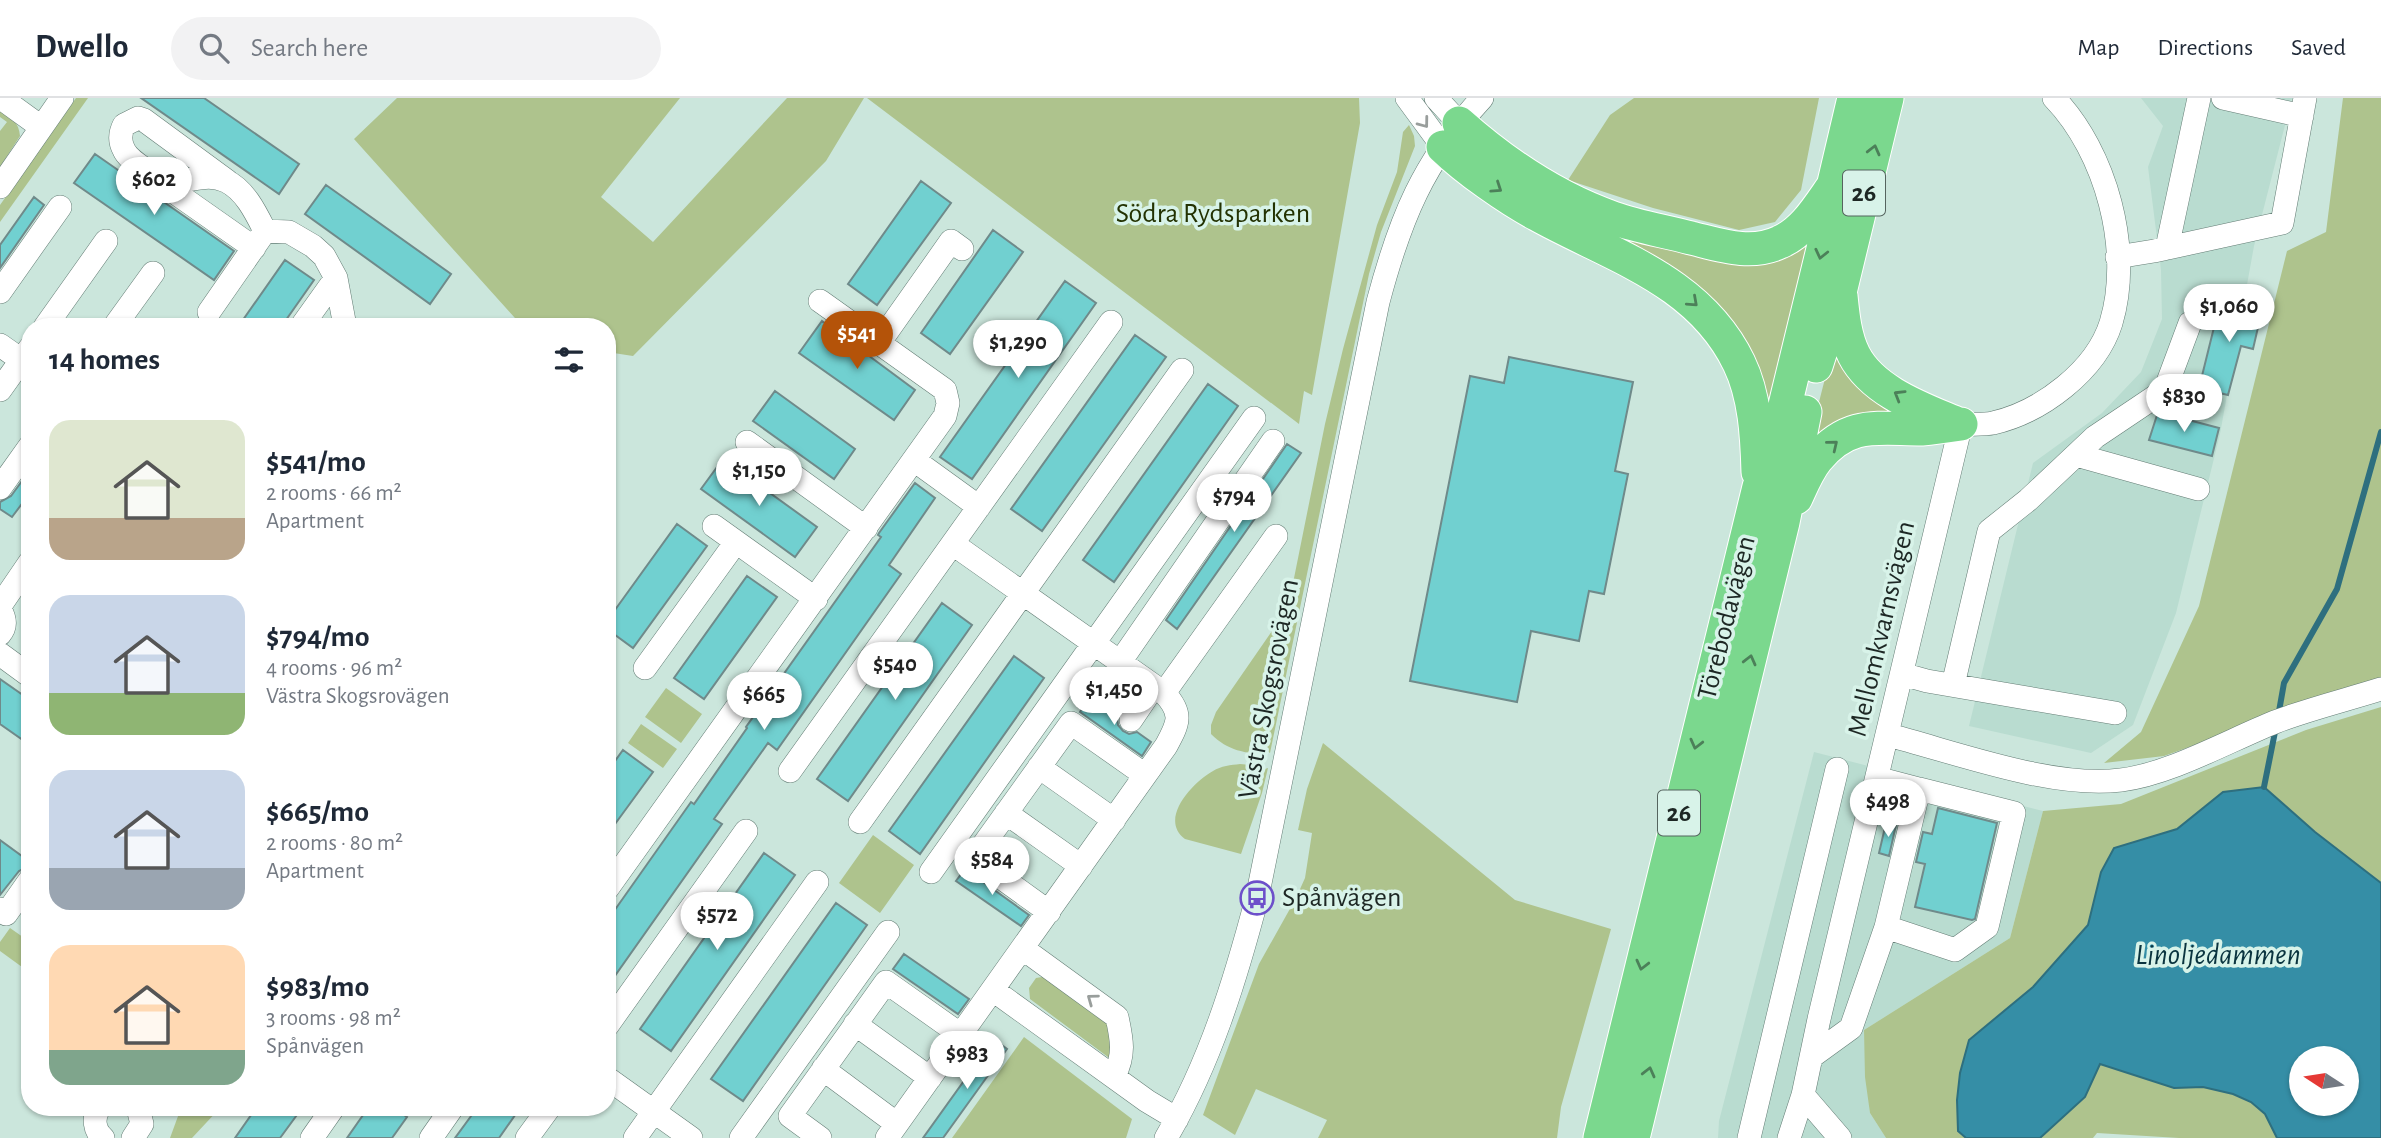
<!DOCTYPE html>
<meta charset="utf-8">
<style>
body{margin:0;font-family:"Alegreya Sans",sans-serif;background:#f2f2f3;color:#1f2937;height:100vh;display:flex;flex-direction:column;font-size:26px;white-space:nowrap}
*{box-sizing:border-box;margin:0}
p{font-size:23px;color:#747a83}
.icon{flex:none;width:38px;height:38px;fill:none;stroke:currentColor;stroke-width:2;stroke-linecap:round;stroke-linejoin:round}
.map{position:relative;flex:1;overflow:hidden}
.panel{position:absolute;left:21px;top:220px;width:595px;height:798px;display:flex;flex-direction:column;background:#fff;border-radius:28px;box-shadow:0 2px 5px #0004}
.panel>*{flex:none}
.needle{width:46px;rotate:282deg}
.buttons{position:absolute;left:2289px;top:948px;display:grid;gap:14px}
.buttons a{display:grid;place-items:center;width:70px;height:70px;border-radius:50%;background:#fff;box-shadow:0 2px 5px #0004;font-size:35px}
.price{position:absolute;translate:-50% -60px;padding:0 16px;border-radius:24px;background:#fff;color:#222;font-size:23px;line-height:46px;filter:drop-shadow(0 2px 4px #0008)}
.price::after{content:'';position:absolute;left:50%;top:42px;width:21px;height:16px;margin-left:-10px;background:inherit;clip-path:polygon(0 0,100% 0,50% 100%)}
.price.active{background:#b45309;color:#fff}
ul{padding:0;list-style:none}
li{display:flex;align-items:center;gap:21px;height:175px;padding:0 28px}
li span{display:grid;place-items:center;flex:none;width:196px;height:140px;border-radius:21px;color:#555}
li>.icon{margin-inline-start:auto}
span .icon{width:84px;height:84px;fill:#fffc;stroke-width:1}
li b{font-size:30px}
h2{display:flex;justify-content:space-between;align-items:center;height:84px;padding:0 28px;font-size:30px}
header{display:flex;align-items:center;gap:42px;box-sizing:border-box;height:98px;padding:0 35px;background:#fff;border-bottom:2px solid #e0e1e3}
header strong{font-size:33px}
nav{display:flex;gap:38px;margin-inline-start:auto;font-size:24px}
.search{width:490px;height:63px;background:#f2f2f3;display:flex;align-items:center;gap:18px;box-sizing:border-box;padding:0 24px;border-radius:38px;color:#747a83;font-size:26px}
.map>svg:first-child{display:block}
</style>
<header>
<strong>Dwello</strong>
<div class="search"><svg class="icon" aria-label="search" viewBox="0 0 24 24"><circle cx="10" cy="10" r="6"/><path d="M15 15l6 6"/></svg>Search here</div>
<nav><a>Map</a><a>Directions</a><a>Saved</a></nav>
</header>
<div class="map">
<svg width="2381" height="1040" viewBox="0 0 2381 1040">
<rect width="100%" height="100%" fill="#cbe6dc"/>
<!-- built -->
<path fill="#b9dcd0" d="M2141,0H2292L2254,148L2220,336L2176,515L2133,627L2091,655L1969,628L2033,365L2102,315L2141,274L2162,221L2161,172L2148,69L2163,28Z
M1814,654L2043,713L2010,840L1864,932L1870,1015L1886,1040H1718L1719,1023Z"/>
<!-- green -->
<path fill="#aec38d" d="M76,0H88L0,124V107Z
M397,0H680L601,99L653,144L787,0H864L826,63L633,258L607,254V229H523L354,41Z
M867,0H1359L1360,25L1312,297L1304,293L1299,326Z
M1634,0H1819L1801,92L1775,124L1739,132L1653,110L1568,82L1610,17Z
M2343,0H2381V580L2164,658L2104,665L2141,634L2199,508L2287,153L2326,134Z
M0,12C11,19 19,24 20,38L0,69V33L7,24L0,19Z
M1409,27L1414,38L1415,48L1381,134L1369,176L1270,655L1261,648L1259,650L1268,657C1245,655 1228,653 1211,636V627L1216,614L1281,520L1289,505L1325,326L1343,251L1377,127L1397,74L1403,34Z
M1568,118L1675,145L1809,137L1770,312L1742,251Z
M1840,256L1901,311L1807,351L1831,257Z
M666,590L702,616L681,645L645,619Z
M2381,609V785L2315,734L2264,689L2223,694L2177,731L2114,750L2101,774L2088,827L2033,889L1969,942L1958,1033L1966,1040H1886L1870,1015L1865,979L1864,932L2010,840L2043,713L2121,706L2306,632Z
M641,626L677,651L663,670L628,645Z
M1323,645L1515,802L1611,831L1561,1009L1557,1040H1318L1327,1022L1256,991L1235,1037L1203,1017L1259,866L1296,800L1305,780L1312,735L1298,732L1307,691Z
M1240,666L1262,668L1255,673V674L1268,670L1262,695L1241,756L1185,741C1158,721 1193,684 1213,673C1221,668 1231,667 1240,666Z
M873,737L914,767L880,815L839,785Z
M10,830L30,844V859L22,869L0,853V844Z
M1042,879H1048L1110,924L1112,962L1030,901L1029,890L1036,880Z
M1024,939L1132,1021L1126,1040H952Z
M2100,966L2174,990L2203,989L2233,996L2251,1004L2265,1016L2277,1040H2179L2097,1035L2093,1040H2040L2085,999Z
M181,1010H220L192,1040H170Z"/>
<!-- water -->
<path fill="#358ea6" stroke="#2e6f7f" stroke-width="2" fill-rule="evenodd" d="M2264,689L2315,734L2381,785V1040H2277L2265,1016L2251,1004L2233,996L2203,989L2174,990L2100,966L2085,999L2040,1040H1966L1958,1033L1957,1002L1960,975L1969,942L2033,889L2088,827L2101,774L2114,750L2177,731L2223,694ZM2301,961H2347V1006H2301Z"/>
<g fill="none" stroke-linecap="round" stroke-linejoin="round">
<!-- stream -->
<path stroke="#2e6f7f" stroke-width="6" d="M2278,619L2284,585L2337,491L2381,334
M2264,689L2276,629"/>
</g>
<!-- building -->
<path fill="#71d0d0" stroke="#6f8a8a" stroke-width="2" d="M141,0H204L299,66L279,96Z
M95,56L234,153L214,182L74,85Z
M921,83L951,105L877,207L848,186Z
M326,87L451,176L430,206L305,116Z
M34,99L44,107L0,170V147Z
M993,132L1023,154L950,256L921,235Z
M285,162L314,182L281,229H238Z
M1065,183L1096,205L972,381L940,359Z
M2221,201L2262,212L2253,251L2241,248L2228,297L2199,290Z
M822,223L915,292L894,322L799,255Z
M1135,237L1166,259L1042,433L1011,411Z
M1509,259L1633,284L1615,373L1628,376L1604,496L1589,493L1579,543L1531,533L1517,604L1410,583L1470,278L1504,285Z
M1208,286L1238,308L1114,484L1083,462Z
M775,293L855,351L834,381L753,323Z
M2158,314L2219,330L2212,358L2149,342Z
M1287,346L1301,355L1177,531L1166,522Z
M723,361L817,429L795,459L701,391Z
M30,372V395L12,419L0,411V404L11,398Z
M915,385L935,400L889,467L901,476L777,652L768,645L714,721L722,726L607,889V823L691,704L694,706L747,630L746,629L881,439L878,437L879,435Z
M677,426L707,448L633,550L607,531V523Z
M747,478L777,499L704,601L674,580Z
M942,505L972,527L848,703L817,681Z
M1014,558L1044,580L920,756L889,733Z
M0,581L30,602V647L0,626Z
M1089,600L1117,620L1118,627L1123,633L1129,636L1137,634L1151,644L1142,658L1080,614Z
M623,652L653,674L607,737V674Z
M1938,710L1997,725L1975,821L1972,822L1915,809L1925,766L1916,764L1923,734L1932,736Z
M1886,725L1896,727L1889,758L1879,755Z
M0,742L30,764L29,768L19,773L0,797Z
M764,755L795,777L671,953L640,931Z
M965,771L1029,817L1021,828L956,783Z
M836,805L867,827L743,1003L711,981Z
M904,856L969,901L958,916L893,871Z
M994,941L1007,951L943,1040H923Z
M256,1010H302L280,1040H235Z
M368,1010H393L407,1019L392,1040H347Z
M477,1010H520L499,1040H455Z"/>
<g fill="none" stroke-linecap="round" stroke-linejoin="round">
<defs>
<path id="minor" d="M1,0L41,29
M1407,0L1443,49
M1436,0L1459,25
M2223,0L2302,18
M161,81L170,91L254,150
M227,83L144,22L138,20L124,27C120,35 119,43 124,52C129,63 160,83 173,83C191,84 207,74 226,83C245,92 256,115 265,133
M0,89L62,0
M265,133L289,134L313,148L324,158L336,180L344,223L343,229
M2167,150L2199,0
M2117,159L2154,153L2282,125L2305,0
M0,194L60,109
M209,214L261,139
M45,229L106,143
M114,229L153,175
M301,229L336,180
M879,245L951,143L962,151
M0,247L30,268
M0,292L30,250
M747,344L866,430
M2076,357L2198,391
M914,362L979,409
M0,390L30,348
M714,428L816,501
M0,508L30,464
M0,511C5,520 7,528 0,536
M0,556L30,578
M1120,564L1273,343
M645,570L736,444
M1902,576L1927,583L2115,615
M1953,587L1989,433L2028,402L2095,339L2165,292L2190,225
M1164,595L1276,438
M1131,622L1154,588
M1888,637C1955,654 2053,691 2121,682C2170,676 2228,643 2275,624C2309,611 2346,602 2381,591
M1039,669L1114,722
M790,673L1111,224
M1006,715L1081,768
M860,724L1182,272
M931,774L1254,320
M607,791L945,318L948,305L945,292L820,203
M0,811L6,816L30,782
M1049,814L974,760L1071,625L1145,677
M1886,829L1955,852L1987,829L2014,715L1919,691
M1022,850L1117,919C1122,942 1125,957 1114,978
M993,892L1147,1003L1177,1021
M855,926L930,980
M607,928L746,733
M1811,959L1851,930L1886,829L1919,691L1877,680
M823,971L897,1026
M607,980L691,1040
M1803,997L1840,1040
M99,1010C93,1020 94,1032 103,1040
M133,1040L142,1026L138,1010
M312,1040L333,1010
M431,1040L452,1010
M527,1040L549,1010
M635,1040L817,784
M741,1040L888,834
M820,1040L790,1018L886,884L961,937
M887,1040L1166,648C1178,626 1184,616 1164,595L953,446
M1166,1040C1210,965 1235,883 1257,800L1378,204C1400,121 1423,64 1482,0
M1749,1040L1837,671
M1789,1040L1803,997L1819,921L1961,326C1971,326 1983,327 1993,325C2041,314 2096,273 2111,225C2133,152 2106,54 2054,0"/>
<path id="highway" d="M1459,25C1504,65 1556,100 1613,120C1638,129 1665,133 1691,140C1720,147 1751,158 1780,144C1803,134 1817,111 1831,91
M1443,49C1467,72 1508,101 1538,117C1612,158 1699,182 1739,265C1755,298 1757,338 1758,374
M1841,198C1843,218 1845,239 1854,257C1873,294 1923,311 1958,326
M1816,268L1841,190L1887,0
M1796,400C1802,387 1808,372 1817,361C1849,322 1878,331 1922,331C1935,330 1948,328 1961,326
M1600,1040L1759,389L1779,332L1824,147L1833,89L1854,0
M1633,1040L1783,424L1805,314"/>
</defs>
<!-- minor casing -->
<use href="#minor" stroke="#647d75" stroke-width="24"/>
<!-- highway casing -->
<use href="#highway" stroke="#fff" stroke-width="35"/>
<!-- minor -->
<use href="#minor" stroke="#fff" stroke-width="23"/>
<!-- highway -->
<use href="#highway" stroke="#7bd88e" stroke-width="33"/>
</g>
<!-- one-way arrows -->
<defs><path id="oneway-chevron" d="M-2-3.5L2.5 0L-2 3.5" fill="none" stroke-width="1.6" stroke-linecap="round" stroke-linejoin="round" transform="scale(1.75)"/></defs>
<g stroke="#999e9c">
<use href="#oneway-chevron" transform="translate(1424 25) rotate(53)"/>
<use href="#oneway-chevron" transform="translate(1092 901) rotate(-144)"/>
</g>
<g stroke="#4c8059">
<use href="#oneway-chevron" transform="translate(1874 52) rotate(-76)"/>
<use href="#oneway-chevron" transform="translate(1497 90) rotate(34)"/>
<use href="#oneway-chevron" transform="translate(1821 156) rotate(103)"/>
<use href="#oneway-chevron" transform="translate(1693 204) rotate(42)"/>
<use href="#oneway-chevron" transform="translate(1899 297) rotate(-149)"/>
<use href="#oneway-chevron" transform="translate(1833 347) rotate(-39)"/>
<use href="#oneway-chevron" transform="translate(1750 562) rotate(-76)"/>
<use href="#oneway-chevron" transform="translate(1696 646) rotate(104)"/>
<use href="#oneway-chevron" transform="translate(1642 867) rotate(104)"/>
<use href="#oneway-chevron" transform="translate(1649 974) rotate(-76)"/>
</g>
<!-- icons -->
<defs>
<symbol id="bus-ring" viewBox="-11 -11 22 22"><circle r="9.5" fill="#d8f3e9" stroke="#6d50ca" stroke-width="1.5"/><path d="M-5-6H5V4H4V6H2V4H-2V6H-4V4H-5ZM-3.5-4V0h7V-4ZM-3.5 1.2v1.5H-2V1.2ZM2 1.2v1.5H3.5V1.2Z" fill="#6d50ca"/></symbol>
</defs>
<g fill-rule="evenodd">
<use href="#bus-ring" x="1238" y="781" width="38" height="38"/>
</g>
<g text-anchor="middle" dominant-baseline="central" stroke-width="7" stroke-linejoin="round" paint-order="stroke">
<!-- shield labels -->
<g fill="#d8f3e9" stroke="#55645f" stroke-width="2">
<rect x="1843" y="72.5" width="42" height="45" rx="5"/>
<rect x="1658" y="692.5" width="42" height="45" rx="5"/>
</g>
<g font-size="26" font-weight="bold" fill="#1d2724">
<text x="1864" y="95">26</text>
<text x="1679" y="715">26</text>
</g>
<!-- park labels -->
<g font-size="28" fill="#233202" stroke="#d8f3e9">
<text x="1213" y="116">Södra Rydsparken</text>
</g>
<!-- street labels -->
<g font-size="28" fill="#1d2724" stroke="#d8f3e9">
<text transform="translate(1727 520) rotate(-76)">Törebodavägen</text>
<text transform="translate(1882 531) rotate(-77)">Mellomkvarnsvägen</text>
<text transform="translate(1269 591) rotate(-79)">Västra Skogsrovägen</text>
</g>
<!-- poi labels -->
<g font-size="28" fill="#1d2724" stroke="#d8f3e9" text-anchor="start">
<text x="1282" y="800">Spånvägen</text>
</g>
<!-- water labels -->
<g font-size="30" font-style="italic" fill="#0a343f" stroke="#d8f3e9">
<text x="2218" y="857">Linoljedammen</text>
</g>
</g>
</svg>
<div class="buttons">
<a><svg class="needle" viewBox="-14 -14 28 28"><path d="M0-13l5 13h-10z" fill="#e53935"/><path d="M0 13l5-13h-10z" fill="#747a83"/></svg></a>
</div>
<b class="price" style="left:154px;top:119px">$602</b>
<b class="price" style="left:2229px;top:246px">$1,060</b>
<b class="price active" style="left:857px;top:273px">$541</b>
<b class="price" style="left:1018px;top:282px">$1,290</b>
<b class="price" style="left:2184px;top:336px">$830</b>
<b class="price" style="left:759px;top:410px">$1,150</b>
<b class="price" style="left:1234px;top:436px">$794</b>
<b class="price" style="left:895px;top:604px">$540</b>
<b class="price" style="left:1114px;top:629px">$1,450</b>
<b class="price" style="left:764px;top:634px">$665</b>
<b class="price" style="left:1888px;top:741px">$498</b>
<b class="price" style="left:992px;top:799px">$584</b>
<b class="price" style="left:717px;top:854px">$572</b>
<b class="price" style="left:967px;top:993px">$983</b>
<section class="panel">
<h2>14 homes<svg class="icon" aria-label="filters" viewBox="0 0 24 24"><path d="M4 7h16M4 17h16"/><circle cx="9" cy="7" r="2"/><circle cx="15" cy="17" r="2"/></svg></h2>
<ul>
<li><span style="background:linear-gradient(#dfe7d0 70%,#b9a48a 0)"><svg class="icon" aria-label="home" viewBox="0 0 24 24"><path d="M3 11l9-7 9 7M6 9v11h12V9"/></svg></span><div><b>$541/mo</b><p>2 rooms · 66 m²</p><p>Apartment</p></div></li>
<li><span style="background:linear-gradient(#c9d6e8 70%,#8fb573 0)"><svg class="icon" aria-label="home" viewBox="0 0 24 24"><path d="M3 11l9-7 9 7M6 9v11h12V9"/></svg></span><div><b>$794/mo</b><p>4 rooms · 96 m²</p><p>Västra Skogsrovägen</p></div></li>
<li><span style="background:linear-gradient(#c9d6e8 70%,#9aa5b1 0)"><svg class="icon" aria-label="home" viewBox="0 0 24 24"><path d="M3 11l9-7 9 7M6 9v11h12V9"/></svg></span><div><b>$665/mo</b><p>2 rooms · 80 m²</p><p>Apartment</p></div></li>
<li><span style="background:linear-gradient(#ffd9b3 75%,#7fa58c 0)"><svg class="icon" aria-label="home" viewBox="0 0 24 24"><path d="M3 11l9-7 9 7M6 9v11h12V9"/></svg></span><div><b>$983/mo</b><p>3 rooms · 98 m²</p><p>Spånvägen</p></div></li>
</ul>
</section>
</div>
